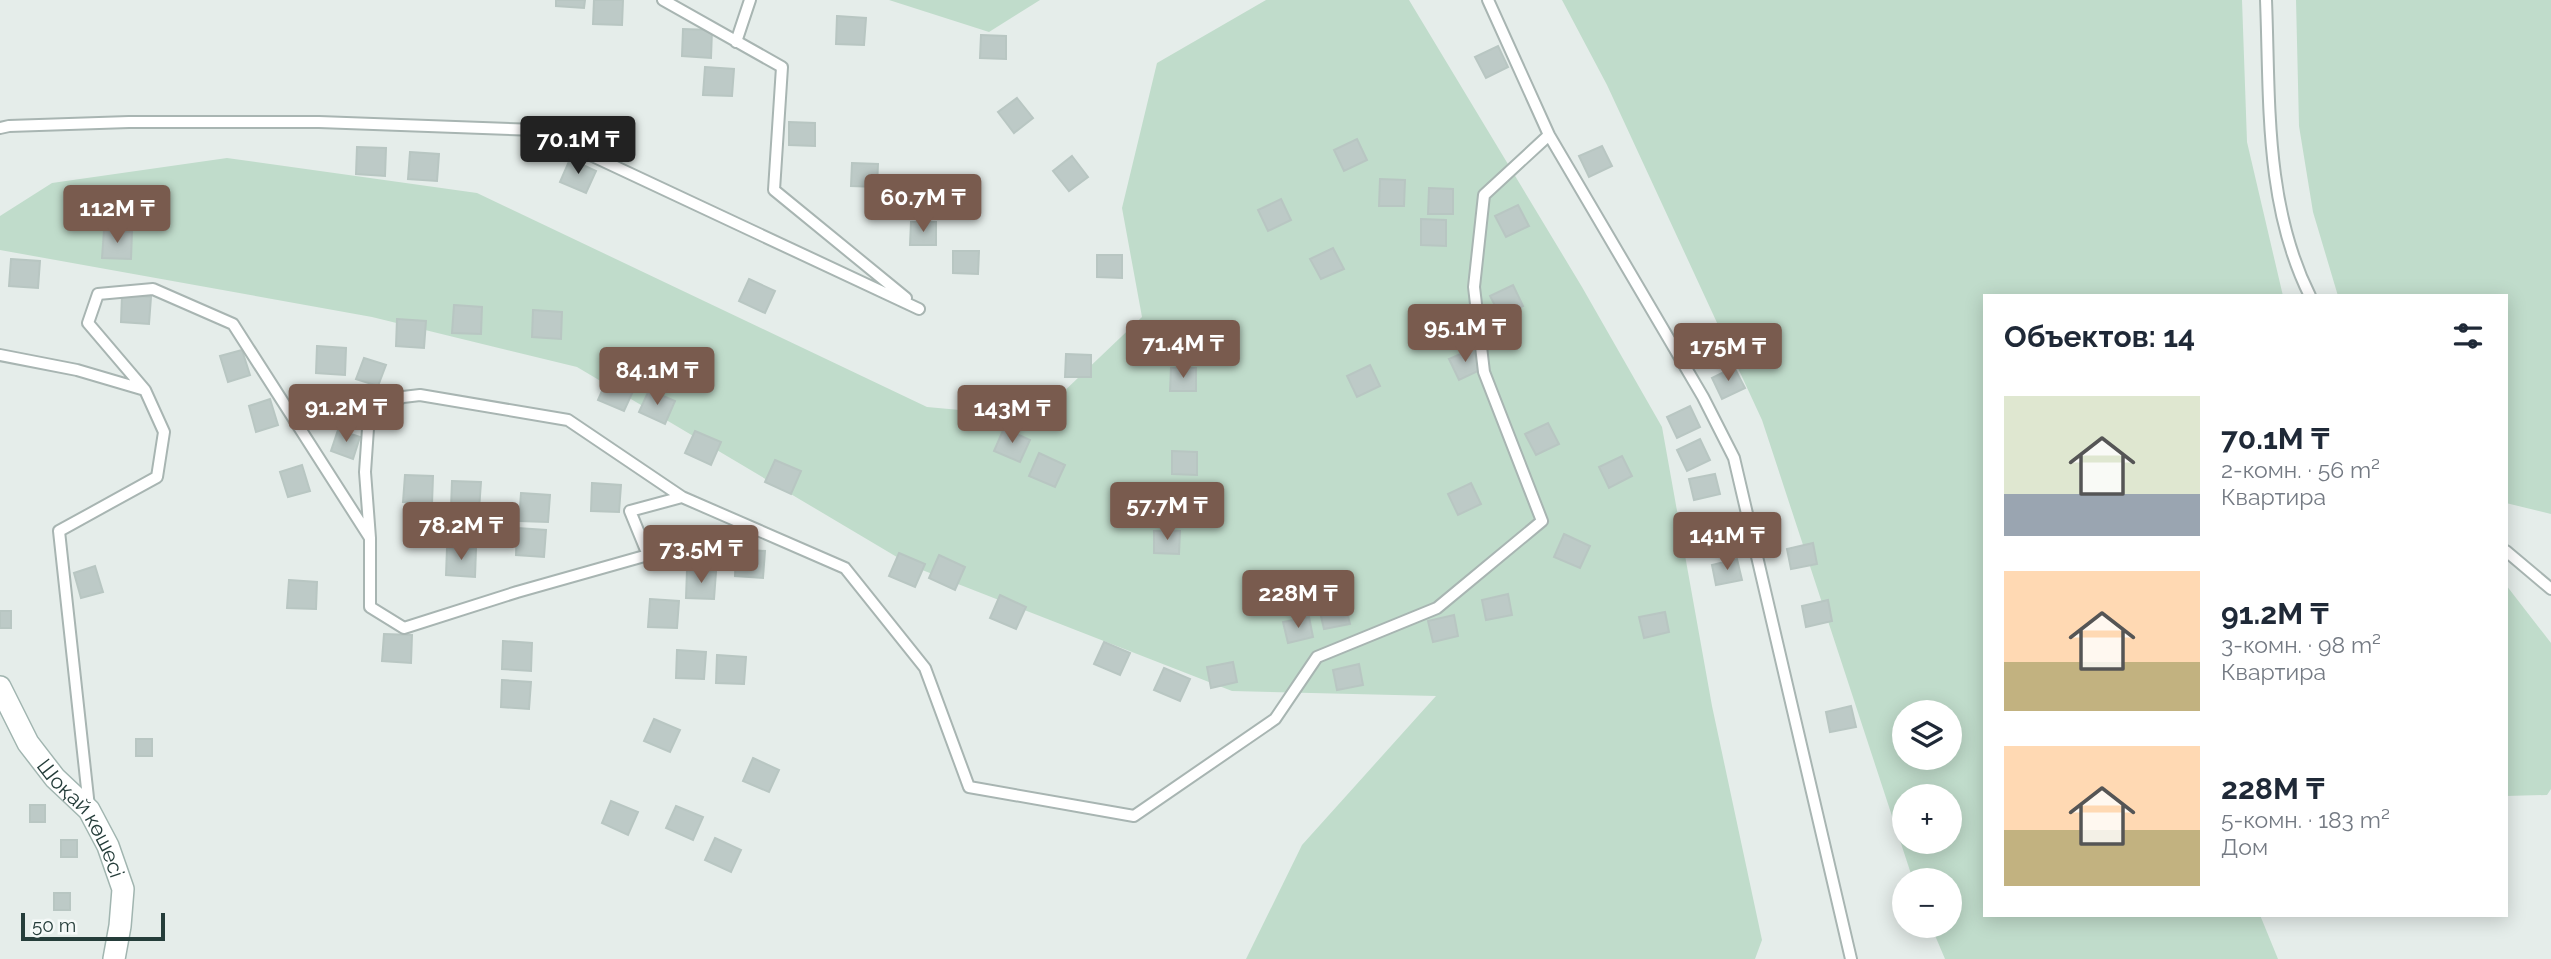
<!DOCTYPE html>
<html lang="ru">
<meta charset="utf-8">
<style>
body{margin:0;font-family:Raleway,sans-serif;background:#f6f6f7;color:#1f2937;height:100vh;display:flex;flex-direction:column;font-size:26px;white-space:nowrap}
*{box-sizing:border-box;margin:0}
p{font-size:23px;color:#747a83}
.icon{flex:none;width:38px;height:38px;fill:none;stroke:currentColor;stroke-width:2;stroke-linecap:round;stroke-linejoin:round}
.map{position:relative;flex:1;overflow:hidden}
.details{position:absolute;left:1983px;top:294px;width:525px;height:623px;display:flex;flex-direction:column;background:#fff;border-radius:0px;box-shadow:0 4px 18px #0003}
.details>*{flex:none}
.tools{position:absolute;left:1892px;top:700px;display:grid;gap:14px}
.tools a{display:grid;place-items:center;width:70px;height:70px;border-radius:50%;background:#fff;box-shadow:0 4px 18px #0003;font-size:35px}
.scale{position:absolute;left:21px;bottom:18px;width:144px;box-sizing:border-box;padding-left:7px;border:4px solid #253d3a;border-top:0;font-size:19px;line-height:24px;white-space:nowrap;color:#253d3a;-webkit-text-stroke:5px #f5f9f8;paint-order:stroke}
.price{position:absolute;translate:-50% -60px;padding:0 16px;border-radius:7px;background:#795b4e;color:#fff;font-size:23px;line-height:46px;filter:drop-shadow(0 2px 4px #0008)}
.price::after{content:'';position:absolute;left:50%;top:42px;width:21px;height:16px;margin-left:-10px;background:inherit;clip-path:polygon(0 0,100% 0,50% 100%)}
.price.selected{background:#222;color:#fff}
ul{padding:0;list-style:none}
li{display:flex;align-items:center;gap:21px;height:175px;padding:0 21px}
li span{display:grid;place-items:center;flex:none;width:196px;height:140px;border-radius:0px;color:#555}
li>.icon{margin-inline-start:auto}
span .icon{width:84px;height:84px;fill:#fffc;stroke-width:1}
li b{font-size:30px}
h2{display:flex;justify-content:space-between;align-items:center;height:84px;padding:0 21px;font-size:30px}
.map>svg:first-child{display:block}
</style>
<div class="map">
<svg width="2551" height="959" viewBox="0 0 2551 959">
<rect width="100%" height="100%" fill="#e5edea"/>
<!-- green -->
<path fill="#c0dccb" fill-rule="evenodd" d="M889,0H1040L989,32Z
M1266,0H1409L1582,287L1662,427L1712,706L1762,940L1755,959H1246L1302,845L1436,696L1232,691L912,566L577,367L372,317L0,250V216L52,183L227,158L477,193L927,407L1037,417L1142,317L1122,208L1157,63Z
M1562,0H2242L2247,142L2283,296H1984V915H2260L2278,959H1945L1931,926H1950V880H1913L1762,420L1607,85ZM1904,712H1950V758H1904ZM1904,796H1950V842H1904Z
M2296,0H2551V514L2506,503V296H2338L2313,212L2299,126Z
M2506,585L2551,643V789L2547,795L2506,796Z"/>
<!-- building -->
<path fill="#bdcac7" stroke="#b8c6c2" stroke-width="2" d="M556,0H585L584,8L556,6Z
M594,0H623L622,25L593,24Z
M837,16L866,18L864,45L836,44Z
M683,29L712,30L711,58L682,56Z
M981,35L1006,36V59L980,58Z
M1498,46L1508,67L1486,78L1475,57Z
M705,67L734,69L732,96L703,95Z
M1017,98L1033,118L1014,133L998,112Z
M789,122L815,123V146L789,145Z
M1357,139L1367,160L1344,171L1334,150Z
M1602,146L1612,166L1589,177L1579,156Z
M357,147L386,148L385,176L356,174Z
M410,152L439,154L437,181L408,179Z
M1072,156L1088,177L1069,191L1053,171Z
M570,159L596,171L586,193L560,182Z
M852,163L878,164L877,187L851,186Z
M1380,179L1405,180L1404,206H1379Z
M1429,188L1453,189V214H1428Z
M1281,199L1291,220L1268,231L1258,210Z
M1518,205L1529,226L1506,237L1495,216Z
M1421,219L1446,220V246L1421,245Z
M911,222H936V245H910Z
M104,230L132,232L131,259L102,258Z
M1333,248L1344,269L1321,279L1310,259Z
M953,251H979L978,274L953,273Z
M1097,255H1122V278L1097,277Z
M11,259L40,261L38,288L9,286Z
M749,279L775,291L765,313L739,301Z
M1513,285L1523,306L1501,317L1490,296Z
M122,295L151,297L149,324L121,322Z
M454,305L482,307L481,334L452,333Z
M533,310L562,312L561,339L532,337Z
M397,319L426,321L424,348L396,346Z
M1720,327L1730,348L1707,359L1697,338Z
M317,346L346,348L345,375L316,373Z
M1472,349L1482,369L1459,380L1449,359Z
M242,350L250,375L228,382L220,356Z
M1066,354L1091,355V377H1065Z
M364,358L386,365L378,386L356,379Z
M1370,365L1380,386L1357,397L1347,376Z
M1734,367L1745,388L1722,399L1712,378Z
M1171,368H1196V391H1170Z
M608,377L634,389L624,411L598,400Z
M649,390L675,401L665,424L639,412Z
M332,395L361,396L359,424L331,422Z
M270,399L278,425L256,432L249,406Z
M1690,406L1700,427L1677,438L1667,417Z
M1548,423L1559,444L1536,455L1525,434Z
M1004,428L1030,440L1020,462L994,451Z
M338,430L360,437L353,459L331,451Z
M695,431L721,442L711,465L685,453Z
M1700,439L1710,460L1687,471L1677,450Z
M1172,451L1197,452V475L1172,474Z
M1039,453L1065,465L1055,487L1029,476Z
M1622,456L1632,476L1609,488L1599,467Z
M775,460L801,471L791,494L765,482Z
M302,465L310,491L288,497L280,472Z
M1715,474L1720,494L1694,500L1689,479Z
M405,475L433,476L432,504L403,502Z
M452,481L481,482L479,510L451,508Z
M592,483L621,485L619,512L591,511Z
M1471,483L1481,504L1458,515L1448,494Z
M521,493L550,495L548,522L519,521Z
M1724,521L1728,541L1703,547L1698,526Z
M517,528L546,530L544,557L516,555Z
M1154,531H1180L1179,554L1154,553Z
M1564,534L1590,546L1580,568L1554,557Z
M1813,543L1817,564L1791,569L1787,549Z
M447,548L476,549L475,577L446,575Z
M736,549L765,551L763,578L735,576Z
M899,553L925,564L915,587L889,576Z
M939,555L965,567L955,590L929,578Z
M1737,559L1742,580L1716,585L1712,565Z
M95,566L103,592L81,598L74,573Z
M687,570L716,572L714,599L686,598Z
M289,580L317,582L316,609L287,608Z
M1508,594L1512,615L1486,620L1482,600Z
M1000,595L1026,607L1016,629L990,618Z
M650,599L679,601L677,628L648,627Z
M1828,600L1832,621L1806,627L1802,606Z
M1345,603L1350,624L1324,629L1319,608Z
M0,611H11V628H0Z
M1665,612L1669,632L1644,638L1639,617Z
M1454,615L1458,636L1433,642L1428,621Z
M1309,617L1313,637L1288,643L1283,622Z
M384,634L412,635L411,663L382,661Z
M503,641L532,643L531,671L502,669Z
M1104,642L1130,653L1120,675L1094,664Z
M677,650L706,652L704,679L676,678Z
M717,655L746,657L744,684L716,683Z
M1233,662L1237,682L1211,688L1207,667Z
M1359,664L1363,685L1337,690L1333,670Z
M1164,668L1190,679L1180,701L1154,690Z
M502,680L531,682L529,709L501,707Z
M1851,706L1856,727L1830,732L1826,712Z
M654,719L680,730L670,752L644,741Z
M136,739H152V756H136Z
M753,758L779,770L769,792L743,781Z
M611,801L638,812L628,835L602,823Z
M30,805H45V822H30Z
M676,806L703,817L693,840L666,828Z
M715,838L741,850L731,872L705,860Z
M61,840H77V857H61Z
M54,893H70V910H54Z"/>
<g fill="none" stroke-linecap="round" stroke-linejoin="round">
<defs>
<path id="lane" d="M663,0L782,67L774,190L906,298
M1488,0L1549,135L1703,397L1734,458L1851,959
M2266,0C2270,99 2264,204 2310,296
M736,42L750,0
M0,128L9,126L129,122H319L537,130L919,309
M0,355L77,370L145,390L164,432L157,477L59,531L89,807
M145,390L88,323L98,294L153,289L233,324L370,538V607L404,628L517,592L648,555L630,511L682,497L568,420L420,395L403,397L369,414L365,472L370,538
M682,497L845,568L925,668L969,787L1134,816L1275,719L1317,657L1437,608L1542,521L1484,372L1474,287L1484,195L1549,135
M2506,551L2551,589"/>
<g id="secondary">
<path id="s1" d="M0,687L28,743L55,778L89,810L108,846L123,889L120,926L114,959"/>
</g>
</defs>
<!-- lane casing -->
<use href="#lane" stroke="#a8b5b2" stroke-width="14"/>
<!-- secondary casing -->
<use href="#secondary" stroke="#a1b5b0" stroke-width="24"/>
<!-- lane -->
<use href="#lane" stroke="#fff" stroke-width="10"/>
<!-- secondary -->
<use href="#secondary" stroke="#fff" stroke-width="21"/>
</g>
<g text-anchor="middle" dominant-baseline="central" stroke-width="6" stroke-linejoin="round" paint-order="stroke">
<!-- street labels -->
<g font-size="21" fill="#253d3a" stroke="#f5f9f8">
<text stroke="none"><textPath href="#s1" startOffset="156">Шоқай көшесі</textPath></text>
</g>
</g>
</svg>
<div class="tools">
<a><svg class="icon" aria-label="layers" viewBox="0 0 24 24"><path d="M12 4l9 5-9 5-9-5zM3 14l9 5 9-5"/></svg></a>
<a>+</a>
<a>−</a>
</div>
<div class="scale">50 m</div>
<b class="price selected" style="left:578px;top:176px">70.1M ₸</b>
<b class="price" style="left:923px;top:234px">60.7M ₸</b>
<b class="price" style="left:117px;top:245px">112M ₸</b>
<b class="price" style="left:1465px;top:364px">95.1M ₸</b>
<b class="price" style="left:1183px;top:380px">71.4M ₸</b>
<b class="price" style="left:1728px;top:383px">175M ₸</b>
<b class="price" style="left:657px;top:407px">84.1M ₸</b>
<b class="price" style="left:346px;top:444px">91.2M ₸</b>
<b class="price" style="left:1012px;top:445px">143M ₸</b>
<b class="price" style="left:1167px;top:542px">57.7M ₸</b>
<b class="price" style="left:461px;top:562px">78.2M ₸</b>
<b class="price" style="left:1727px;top:572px">141M ₸</b>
<b class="price" style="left:701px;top:585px">73.5M ₸</b>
<b class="price" style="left:1298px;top:630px">228M ₸</b>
<section class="details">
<h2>Объектов: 14<svg class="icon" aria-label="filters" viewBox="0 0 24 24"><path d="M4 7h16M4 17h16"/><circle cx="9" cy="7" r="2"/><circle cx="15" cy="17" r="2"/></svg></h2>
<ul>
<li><span style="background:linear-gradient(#dfe7d0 70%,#9aa5b1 0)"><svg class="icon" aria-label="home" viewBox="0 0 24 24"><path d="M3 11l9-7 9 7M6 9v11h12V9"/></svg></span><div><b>70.1M ₸</b><p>2-комн. · 56 m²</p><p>Квартира</p></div></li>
<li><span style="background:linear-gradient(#ffd9b3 65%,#c2b280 0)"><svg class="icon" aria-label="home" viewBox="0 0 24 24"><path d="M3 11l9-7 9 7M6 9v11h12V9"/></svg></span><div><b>91.2M ₸</b><p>3-комн. · 98 m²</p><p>Квартира</p></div></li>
<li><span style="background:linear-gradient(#ffd9b3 60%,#c2b280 0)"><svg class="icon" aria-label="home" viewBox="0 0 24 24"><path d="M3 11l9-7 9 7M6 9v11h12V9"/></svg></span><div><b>228M ₸</b><p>5-комн. · 183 m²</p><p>Дом</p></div></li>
</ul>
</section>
</div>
